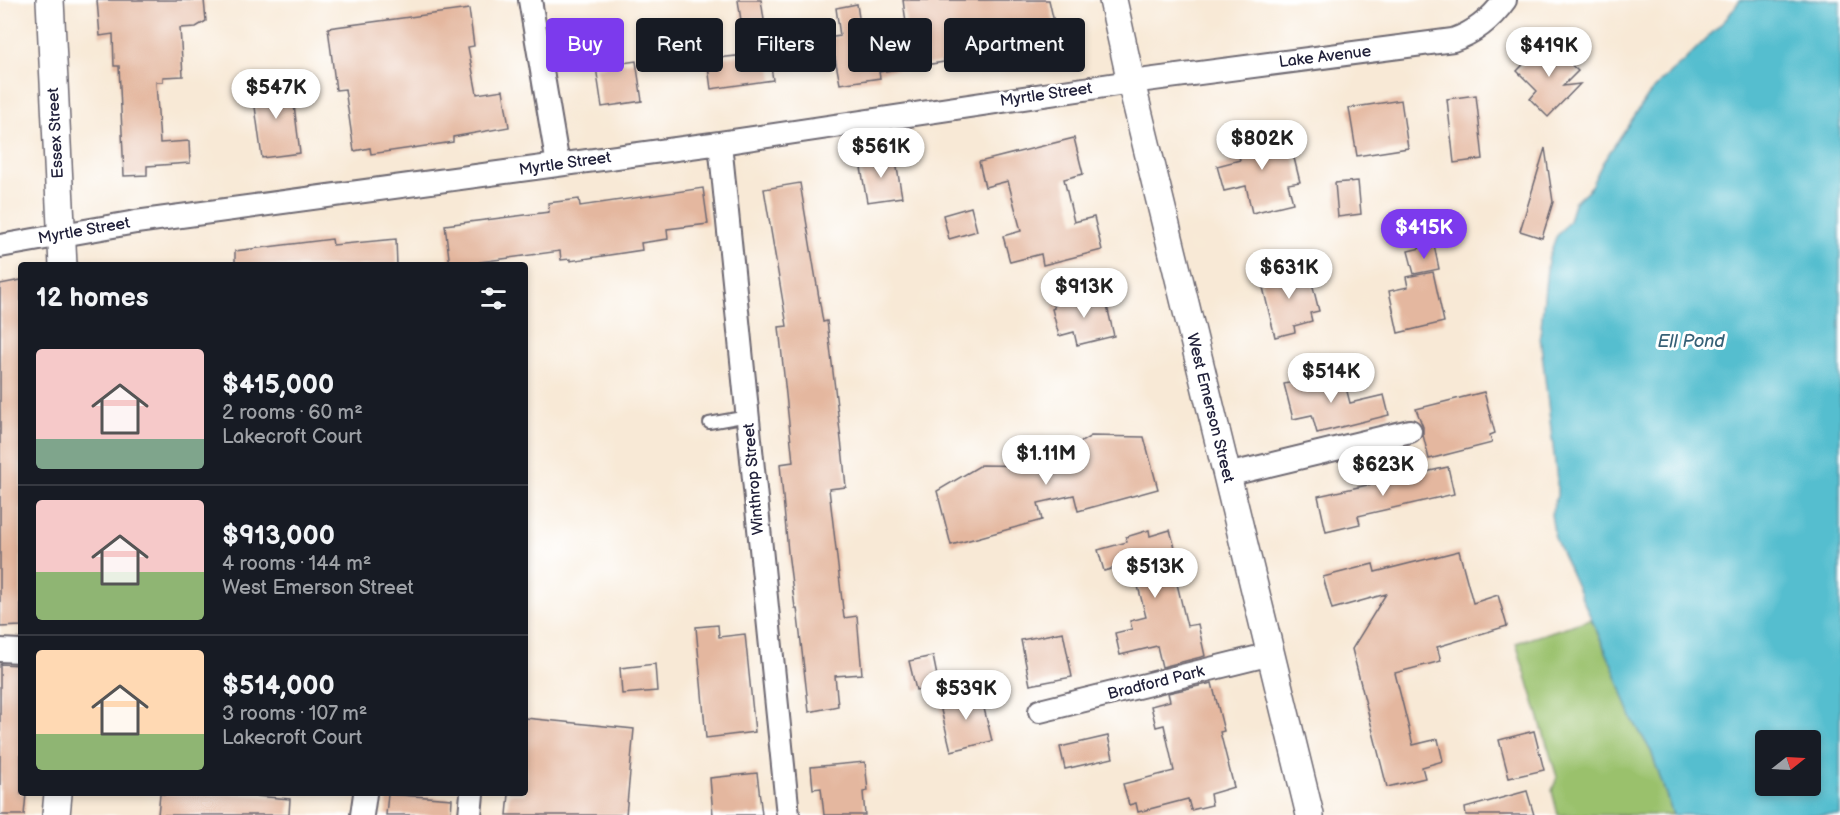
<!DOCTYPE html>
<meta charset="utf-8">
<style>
body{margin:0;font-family:"Balsamiq Sans",sans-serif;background:#242831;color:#f1f3f6;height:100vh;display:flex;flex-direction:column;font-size:22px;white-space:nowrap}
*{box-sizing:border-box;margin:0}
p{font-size:20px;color:#9ea1a6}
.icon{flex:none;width:33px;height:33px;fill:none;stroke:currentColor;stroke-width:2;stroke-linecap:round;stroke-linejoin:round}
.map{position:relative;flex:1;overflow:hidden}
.panel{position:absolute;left:18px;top:262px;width:510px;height:534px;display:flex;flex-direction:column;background:#171b24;border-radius:6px;box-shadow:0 3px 9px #0003}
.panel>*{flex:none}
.top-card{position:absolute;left:546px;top:18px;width:570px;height:54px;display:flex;gap:12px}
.needle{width:39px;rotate:72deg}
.tools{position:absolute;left:1755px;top:730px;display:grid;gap:12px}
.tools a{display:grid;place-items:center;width:66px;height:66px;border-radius:6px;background:#171b24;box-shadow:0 3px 9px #0003;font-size:30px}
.price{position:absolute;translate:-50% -51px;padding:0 14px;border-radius:21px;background:#fff;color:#222;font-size:20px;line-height:39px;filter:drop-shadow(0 2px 3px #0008)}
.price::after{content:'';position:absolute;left:50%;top:36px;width:18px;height:14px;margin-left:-9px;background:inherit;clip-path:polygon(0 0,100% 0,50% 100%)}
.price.selected{background:#7c3aed;color:#fff}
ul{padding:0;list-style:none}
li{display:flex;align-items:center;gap:18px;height:150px;padding:0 18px}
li+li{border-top:2px solid #363941}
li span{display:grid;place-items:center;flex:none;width:168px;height:120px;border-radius:6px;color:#555}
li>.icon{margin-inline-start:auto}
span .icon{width:72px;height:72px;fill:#fffc;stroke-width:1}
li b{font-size:26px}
h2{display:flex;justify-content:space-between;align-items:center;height:72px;padding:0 18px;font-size:26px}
.pill{padding:0 21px;border-radius:6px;background:#171b24;box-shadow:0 3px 9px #0003;font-size:21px;line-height:54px}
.pill.selected{background:#7c3aed;color:#fff}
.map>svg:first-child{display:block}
</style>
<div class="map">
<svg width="1840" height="815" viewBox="0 0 1840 815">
<rect width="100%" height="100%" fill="#fff"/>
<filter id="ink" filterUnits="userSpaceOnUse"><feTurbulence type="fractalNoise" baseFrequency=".0167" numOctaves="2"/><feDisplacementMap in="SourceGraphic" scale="12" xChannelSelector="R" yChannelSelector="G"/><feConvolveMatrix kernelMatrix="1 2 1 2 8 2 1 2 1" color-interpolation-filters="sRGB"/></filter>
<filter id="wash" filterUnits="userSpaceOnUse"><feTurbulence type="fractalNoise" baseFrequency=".008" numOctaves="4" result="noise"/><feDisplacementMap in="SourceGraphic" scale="24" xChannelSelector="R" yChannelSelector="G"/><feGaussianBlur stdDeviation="1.35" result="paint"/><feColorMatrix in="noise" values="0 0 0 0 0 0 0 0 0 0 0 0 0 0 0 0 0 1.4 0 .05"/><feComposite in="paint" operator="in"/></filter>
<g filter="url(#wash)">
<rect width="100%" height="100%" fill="#f8e9d6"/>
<!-- green -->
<path fill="#9ac16c" stroke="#5e7254" stroke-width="1.5" d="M1591,619L1613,667L1631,717L1651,751L1673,815H1558L1552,791L1557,777L1516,643Z"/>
<!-- water -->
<path fill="#54becf" stroke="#3b7085" stroke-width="1.5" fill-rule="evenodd" d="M1740,0H1840V815H1673L1651,751L1631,717L1613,667L1555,538L1551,514L1557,496V480L1540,336L1548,259L1556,237L1569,221L1574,203L1590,188L1603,162L1648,96L1662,80L1683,62L1727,18ZM1766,741H1810V786H1766Z"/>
<g id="blocks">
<!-- building -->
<path fill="#e4b79f" d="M97,0H204L206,21L196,27L180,28L183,76L163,77V82H156L160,143L189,141L190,163L147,166V175L124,176L119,66H114L113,34L100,36Z
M738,0H761L773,80L711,89L707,59L746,55Z
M903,0H1049L1056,31L944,58V62L879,72L880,78L840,84L835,58L831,59L827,38L840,36L836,8L857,4L861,32L906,23Z
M469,9L474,46L468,47L477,94L503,90L509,127L453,137V142L371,154L370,148L354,151L345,89L336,90L328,28Z
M1546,41L1578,71L1563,86L1580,84L1548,117L1530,99L1537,91L1517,71Z
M636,61L642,101L602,107L596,67Z
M286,81L288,98L293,97L300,153L262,158L252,85Z
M1476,95L1483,159L1454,163L1447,99Z
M1401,100L1408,148L1357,156L1349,108Z
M1274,130L1278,145L1290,142L1300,182L1288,184L1293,203L1252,213L1246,186L1224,191L1217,166L1240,160L1235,140Z
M1074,138L1083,174L1064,179L1074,222L1094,217L1102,250L1043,265L1041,254L1010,262L1003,236L1021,231L1008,181L985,187L979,162Z
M1545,148L1553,202L1542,238L1520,231Z
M895,156L902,197L867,202L860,162Z
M1358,181L1361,214L1338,217L1335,183Z
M800,183L823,322L827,321L843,457L846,487L829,489L844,618L857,616L862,674L835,676L838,706L809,712L797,608H795L788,552L780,464L793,462L779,327L787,326L764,189Z
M703,188L708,224L667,229L668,239L641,243L642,250L570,261V259L561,260L560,251L480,262V266H450L445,225L549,212L548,203L579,199L580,206Z
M971,207L977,231L949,239L943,215Z
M332,239L333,245L396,239L397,266H235V251Z
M1434,245L1439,269L1414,274L1408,251Z
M1297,266L1301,282L1311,279L1319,311L1310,313L1312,321L1294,326L1295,332L1275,337L1260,275Z
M1433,272L1444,322L1398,333L1389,291L1408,287L1406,277Z
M21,280V626L0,627V284Z
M1104,293L1114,336L1077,345L1074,332L1059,336L1052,309L1054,308L1053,305Z
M1323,375L1325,381L1343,376L1350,403L1384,395L1389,415L1317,433L1312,415L1293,419L1284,384Z
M1484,392L1495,433L1490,435L1492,443L1429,459L1423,435V427L1416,409Z
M1091,436L1144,437L1158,489L1078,511L1074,495L1038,503L1042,520L951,545L937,491L981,465L1041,466Z
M1448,467L1454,494L1358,516L1360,524L1326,532L1318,496Z
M1149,530L1150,536L1170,530L1180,565L1173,567L1187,626L1198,624L1205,656L1162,667L1157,646L1120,655L1115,633L1132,629L1130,621L1146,617L1132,563L1104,571L1098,550L1127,542L1126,537Z
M1459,551L1473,603L1498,595L1507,626L1437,647L1441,661L1395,673L1413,745L1438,739L1443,761L1422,767L1425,778L1387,787L1352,649L1386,594L1332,609L1323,577L1373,564L1375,572Z
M718,625L719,637L745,634L755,732L706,738L696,627Z
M1063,632L1072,677L1030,685L1021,640Z
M933,656L939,686L916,690L909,661Z
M0,664L21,665V794H26L24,815H0Z
M655,664L657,691L622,694L620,668Z
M1212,683L1224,731L1220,732L1234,787L1210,794L1212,805L1191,810L1188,799L1138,812L1136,803L1129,805L1123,784L1174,771L1164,725L1156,727L1151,706L1170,701L1168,693Z
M980,692L992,741L951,751L939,702Z
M525,718L634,729L626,815H507L509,794H525Z
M1534,731L1544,770L1509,778L1499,740Z
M1108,736L1113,758L1065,769L1060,747Z
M865,762L868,791L863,792L865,815H824L821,788L813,789L811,767Z
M757,773L762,815H713L710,778Z
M1527,791L1534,815H1466L1465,808Z
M160,794H232L290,799L289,815H158Z
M388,794L452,799L451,815H386Z"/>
</g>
</g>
<g filter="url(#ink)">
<use href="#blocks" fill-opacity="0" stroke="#6d6871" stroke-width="1.5"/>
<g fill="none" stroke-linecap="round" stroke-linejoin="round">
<defs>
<path id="service" d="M709,423L748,416"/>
<path id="minor" d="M530,0L558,165
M720,143L788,815
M0,246L136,222L720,143L1131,82L1453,40C1474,33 1492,18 1505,0
M1227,475L1410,431
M0,650L21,651
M1040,711L1271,654
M362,815L365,794
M470,815L472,794"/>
<path id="tertiary" d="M50,0L63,266
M1113,0L1131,82L1310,815
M56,815L58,794"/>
</defs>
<!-- service casing -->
<use href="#service" stroke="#6d6871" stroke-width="14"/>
<!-- minor casing -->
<use href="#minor" stroke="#6d6871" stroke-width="26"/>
<!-- tertiary casing -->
<use href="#tertiary" stroke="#6d6871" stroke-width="30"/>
<!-- service -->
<use href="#service" stroke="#fff" stroke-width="10"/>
<!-- minor -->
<use href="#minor" stroke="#fff" stroke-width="22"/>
<!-- tertiary -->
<use href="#tertiary" stroke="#fff" stroke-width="27"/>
</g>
</g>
<g text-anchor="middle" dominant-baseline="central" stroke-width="6" stroke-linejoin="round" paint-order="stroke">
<!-- street labels -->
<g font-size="16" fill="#22223b" stroke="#fff">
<text transform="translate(1325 57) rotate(-7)">Lake Avenue</text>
<text transform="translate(1046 95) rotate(-8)">Myrtle Street</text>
<text transform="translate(56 133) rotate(-93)">Essex Street</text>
<text transform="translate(565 164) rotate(-8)">Myrtle Street</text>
<text transform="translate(84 231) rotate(-10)">Myrtle Street</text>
<text transform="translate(1210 408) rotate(76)">West Emerson Street</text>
<text transform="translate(754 479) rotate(-95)">Winthrop Street</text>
<text transform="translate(1156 683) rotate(-14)">Bradford Park</text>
</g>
<!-- water labels -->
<g font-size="18" font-style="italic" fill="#366076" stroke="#fff">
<text x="1691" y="341">Ell Pond</text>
</g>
</g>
</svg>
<div class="tools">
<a><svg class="needle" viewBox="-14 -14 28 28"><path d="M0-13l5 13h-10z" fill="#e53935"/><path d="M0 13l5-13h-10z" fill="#9ea1a6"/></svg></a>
</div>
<b class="price" style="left:1549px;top:78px">$419K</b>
<b class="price" style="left:276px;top:120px">$547K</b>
<b class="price" style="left:1262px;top:171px">$802K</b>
<b class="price" style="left:881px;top:179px">$561K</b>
<b class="price selected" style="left:1424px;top:260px">$415K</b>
<b class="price" style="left:1289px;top:300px">$631K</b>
<b class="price" style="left:1084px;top:319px">$913K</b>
<b class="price" style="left:1331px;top:404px">$514K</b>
<b class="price" style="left:1046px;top:486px">$1.11M</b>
<b class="price" style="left:1383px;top:497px">$623K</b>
<b class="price" style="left:1155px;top:599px">$513K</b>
<b class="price" style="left:966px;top:721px">$539K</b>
<div class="top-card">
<a class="pill selected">Buy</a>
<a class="pill">Rent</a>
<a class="pill">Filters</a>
<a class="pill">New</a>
<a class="pill">Apartment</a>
</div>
<section class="panel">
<h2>12 homes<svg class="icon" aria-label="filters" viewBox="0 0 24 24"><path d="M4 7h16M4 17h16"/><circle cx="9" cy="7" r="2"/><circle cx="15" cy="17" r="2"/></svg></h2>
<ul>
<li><span style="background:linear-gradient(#f6c9c9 75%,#7fa58c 0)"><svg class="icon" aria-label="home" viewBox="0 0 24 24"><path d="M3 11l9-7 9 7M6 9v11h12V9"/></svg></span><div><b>$415,000</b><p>2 rooms · 60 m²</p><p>Lakecroft Court</p></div></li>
<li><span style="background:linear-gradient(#f6c9c9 60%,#8fb573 0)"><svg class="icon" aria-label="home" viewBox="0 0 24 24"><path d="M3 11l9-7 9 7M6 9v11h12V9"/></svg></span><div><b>$913,000</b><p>4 rooms · 144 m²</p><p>West Emerson Street</p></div></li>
<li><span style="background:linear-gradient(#ffd9b3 70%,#8fb573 0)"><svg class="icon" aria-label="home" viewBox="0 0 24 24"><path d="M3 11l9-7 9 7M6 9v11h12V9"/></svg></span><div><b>$514,000</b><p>3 rooms · 107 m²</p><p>Lakecroft Court</p></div></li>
</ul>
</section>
</div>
